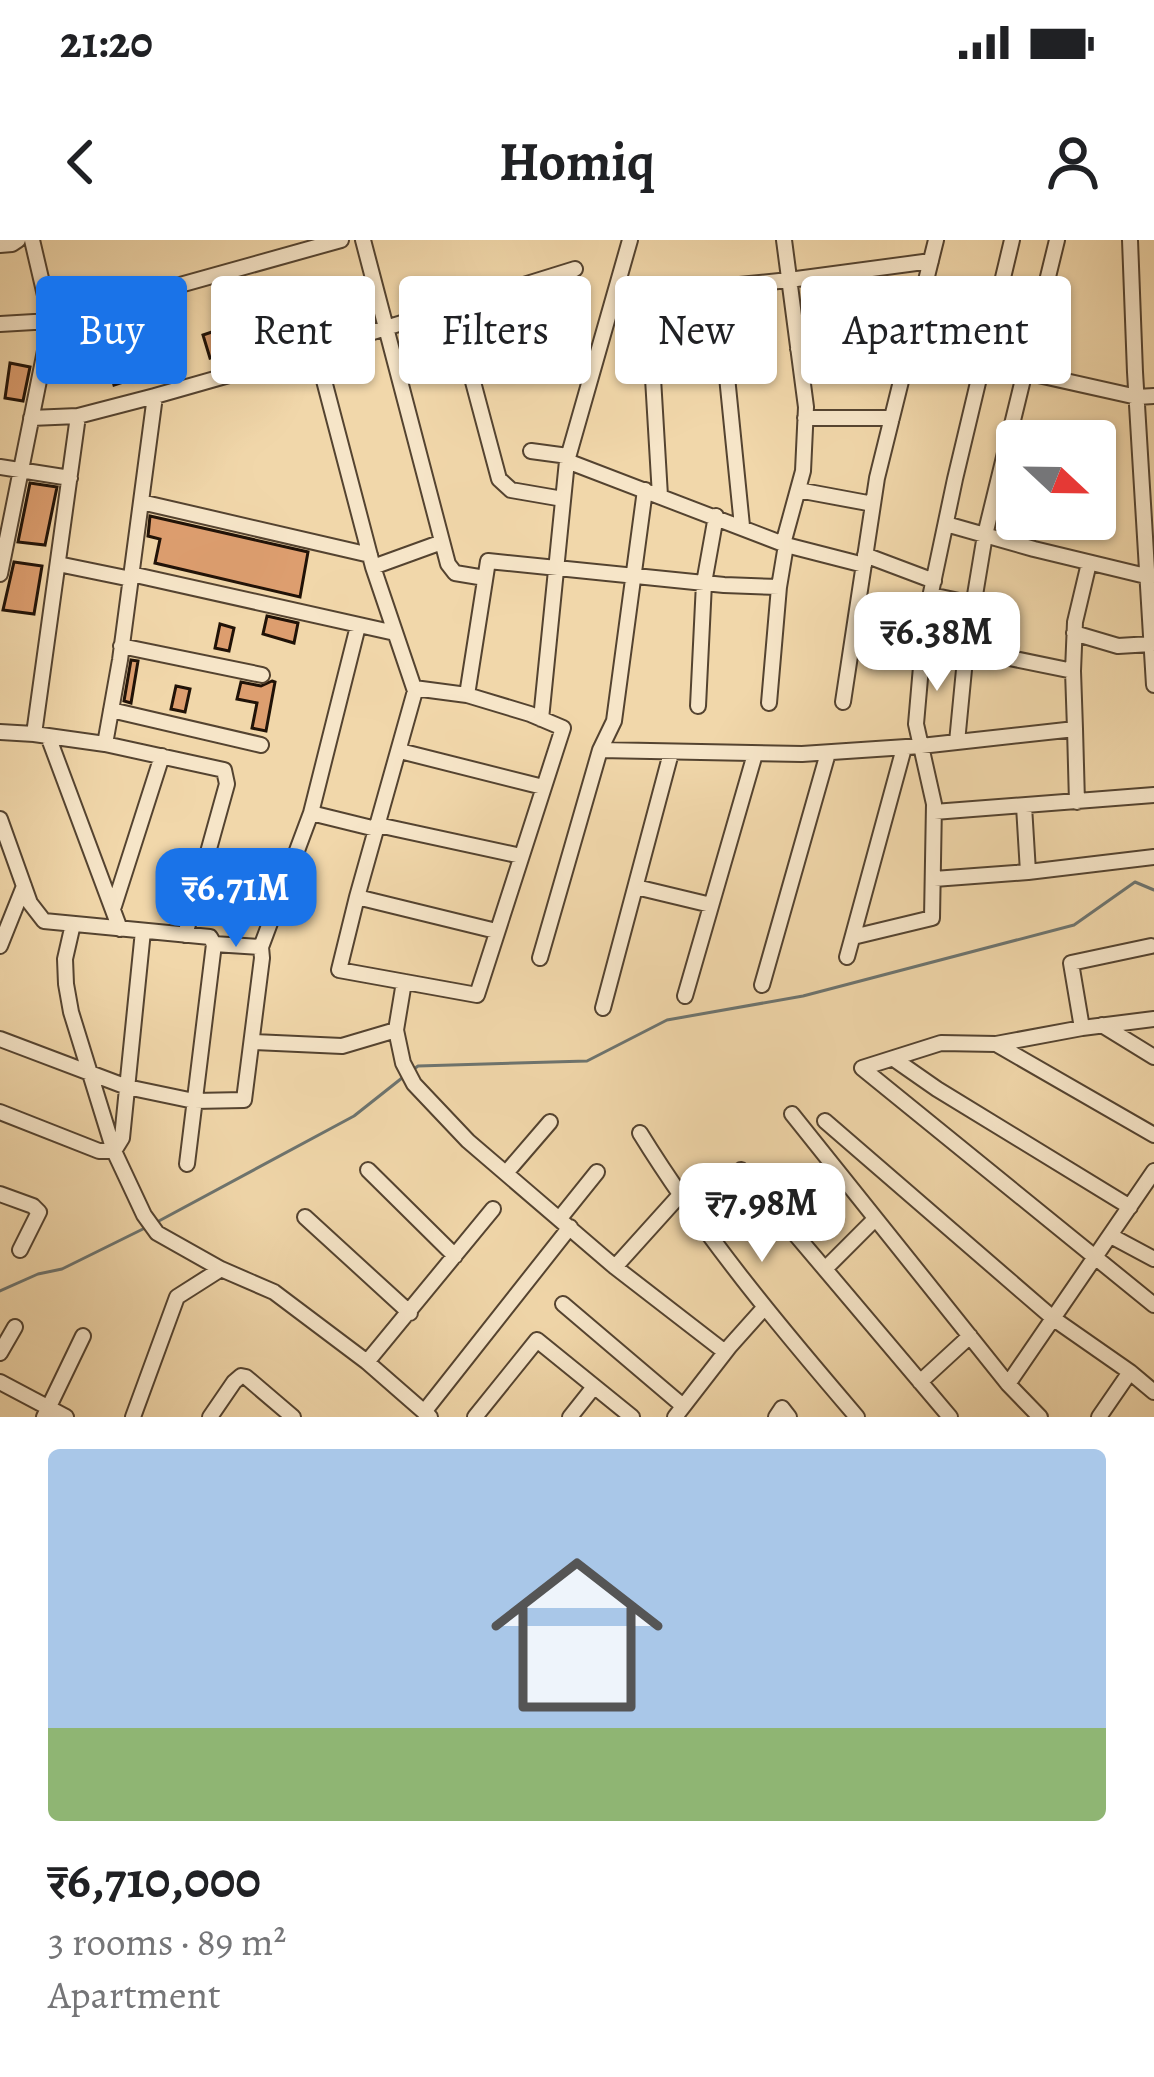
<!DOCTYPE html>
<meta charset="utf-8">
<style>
body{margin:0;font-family:Alegreya,serif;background:#f2f2f2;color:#202124;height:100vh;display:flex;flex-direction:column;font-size:45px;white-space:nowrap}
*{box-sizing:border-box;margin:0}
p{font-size:39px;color:#757577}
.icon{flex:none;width:66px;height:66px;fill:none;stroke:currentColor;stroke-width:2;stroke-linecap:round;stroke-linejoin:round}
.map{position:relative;height:1177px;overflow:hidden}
.sheet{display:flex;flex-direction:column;background:#fff;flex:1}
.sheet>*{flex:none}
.banner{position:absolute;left:36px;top:36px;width:1083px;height:108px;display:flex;gap:24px}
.needle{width:78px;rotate:112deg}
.buttons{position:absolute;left:996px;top:180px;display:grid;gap:24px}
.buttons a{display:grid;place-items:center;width:120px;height:120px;border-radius:12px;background:#fff;box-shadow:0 3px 9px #0004;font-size:60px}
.price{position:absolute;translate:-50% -102px;padding:0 27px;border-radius:24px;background:#fff;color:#222;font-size:39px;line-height:78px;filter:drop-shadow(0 3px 6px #0008)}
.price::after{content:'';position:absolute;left:50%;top:72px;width:36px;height:27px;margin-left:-18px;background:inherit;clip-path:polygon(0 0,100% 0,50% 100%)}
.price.on{background:#1a73e8;color:#fff}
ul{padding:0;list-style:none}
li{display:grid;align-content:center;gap:24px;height:636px;padding:0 48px}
li span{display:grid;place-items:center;height:372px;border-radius:12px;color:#555}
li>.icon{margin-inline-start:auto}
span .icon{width:216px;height:216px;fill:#fffc;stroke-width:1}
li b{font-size:51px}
.tag{padding:0 42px;border-radius:12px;background:#fff;box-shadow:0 3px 9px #0004;font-size:42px;line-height:108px}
.tag.on{background:#1a73e8;color:#fff}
.status{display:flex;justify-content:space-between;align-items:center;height:84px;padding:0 60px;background:#fff;direction:ltr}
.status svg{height:33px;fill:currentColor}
header{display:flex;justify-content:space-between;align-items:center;height:156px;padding:0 48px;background:#fff;font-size:54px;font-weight:600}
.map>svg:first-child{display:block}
</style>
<div class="status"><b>21:20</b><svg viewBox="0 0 49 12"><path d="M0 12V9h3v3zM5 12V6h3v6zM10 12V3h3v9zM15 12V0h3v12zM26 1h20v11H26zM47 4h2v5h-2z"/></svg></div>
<header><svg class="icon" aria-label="back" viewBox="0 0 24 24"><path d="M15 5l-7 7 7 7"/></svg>Homiq<svg class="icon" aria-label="person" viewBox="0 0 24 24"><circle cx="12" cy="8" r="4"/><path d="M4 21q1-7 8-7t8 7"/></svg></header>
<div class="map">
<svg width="1154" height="1177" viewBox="0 0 1154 1177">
<rect width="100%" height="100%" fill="#f1d7aa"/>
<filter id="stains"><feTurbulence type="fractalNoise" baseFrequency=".00167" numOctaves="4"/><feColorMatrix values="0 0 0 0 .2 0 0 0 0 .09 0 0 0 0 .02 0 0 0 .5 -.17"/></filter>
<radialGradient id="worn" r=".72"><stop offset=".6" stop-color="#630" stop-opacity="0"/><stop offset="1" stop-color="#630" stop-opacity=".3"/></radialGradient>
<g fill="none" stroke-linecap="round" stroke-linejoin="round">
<!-- stream -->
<path stroke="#6d746f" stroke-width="3" d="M414,829L418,826L587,821L667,780L803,756L1074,685L1135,642L1154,650
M157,982L354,876L402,838
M0,1051L38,1034L62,1029L149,986"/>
</g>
<!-- building -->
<path fill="#dd9e6f" stroke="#201207" stroke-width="3" d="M107,83L117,119L156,106L163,129L114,145L106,117L98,121L90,88Z
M239,83L246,106L210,118L203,95Z
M10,123L30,127L23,161L5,158Z
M30,243L57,247L45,305L18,302Z
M150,276L308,312L300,357L155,323L160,299L148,296Z
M14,322L42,326L34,374L3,370Z
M267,376L298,383L294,403L263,394Z
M220,384L234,388L229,411L215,408Z
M131,420L138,421L131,463L124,461Z
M272,441L275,442L266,491L252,488L257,463L237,459L241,442L261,446Z
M176,446L190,449L185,472L171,469Z"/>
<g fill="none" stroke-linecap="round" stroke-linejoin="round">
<defs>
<path id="minor" d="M363,0L448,324L455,333L485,338
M630,0L567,221L786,305L864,325
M1057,0L985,295L966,409L1073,431L1075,489
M1130,0L1135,132L1154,445
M0,5L12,4L18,0
M718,47L742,286
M923,52L998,64
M453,67L499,239L511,250L563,259
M0,84L51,81L341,0
M798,109L911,100
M316,110L373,327L415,451L357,657L496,691
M985,123L1137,157L1154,156
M155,156L78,176L34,494L105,504L224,530L227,544L185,695
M31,178L78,176
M805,178H892
M531,211L568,216
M0,227L70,238
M798,250L873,264
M660,256L648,54L789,40L931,21
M141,262L370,315
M946,284L1034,309L1150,337
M783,304L803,231L806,167L784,0
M865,315L934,341
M58,324L131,339
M373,327L442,302
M0,334L51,81L32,0
M131,334L395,393
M931,355L973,364
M358,386L311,573L376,589
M1074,393L1118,406L1151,404
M121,406L262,435
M1073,431L1075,382L1089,323
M414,448L467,455
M843,462L877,238L936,0
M769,463L779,347L786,305
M698,466L704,343L716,276
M111,470L261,505
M541,479L567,221
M0,492L34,494
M48,496L120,689
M957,502L966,409
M105,504L120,420L155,156L296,116L575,29
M600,510L802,514L921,506L1075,489L1077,562
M400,511L543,547
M1024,566L1028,632
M934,572L1154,555
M0,579L30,663L44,681L210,697L214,704L187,924
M378,585L521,616
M934,639L1028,632L1154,617
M636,647L711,665
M357,657L339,730L477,755L563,488L530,474L467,455L488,321L724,345L779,347
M114,666L162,516
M73,684L65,719L66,744L71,772L114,911L144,975L157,993L221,1029
M853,697L932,678L934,564L916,484L925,381L955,239L1012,0
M214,704L261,707
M0,706L24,646
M847,717L904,508
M540,718L600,510L614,481L645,250
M404,742L396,790L403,823L414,844L468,901L615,1027L725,1112
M762,745L828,513
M685,756L755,514
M603,768L671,513
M1102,785L1154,817
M1082,788L1071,723L1151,706
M0,799L127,847L194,861L244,860L262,718L261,707L311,573
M252,802L342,806L396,790
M996,804L1082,788L1154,779
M894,819L937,849L1130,967
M0,872L99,911H114L122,898L143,691
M792,874L1008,1144
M825,881L1054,1079L1130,1132
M640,893C703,995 779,1086 857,1177
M1154,895L996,804L941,803L862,828L1154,1065
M368,930L455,1016
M741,930L950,1177
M506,933L550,882
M0,954L33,966L39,972L20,1010
M305,977L410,1073
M560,978L597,932
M1111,996L1154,1019
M615,1027L679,956
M825,1029L875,979
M563,1064L683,1166
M0,1113L15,1087
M367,1122L493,969
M0,1142L66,1177
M920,1142L970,1096
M424,1172L570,987
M44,1177L83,1096
M133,1177L177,1057L221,1029L274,1052L367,1122L430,1177
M210,1177L234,1142L241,1136L246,1137L293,1177
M475,1177L537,1100L632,1177
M570,1177L593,1148
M675,1177L730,1106L764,1068
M776,1177L782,1168L789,1177
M1040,1177L1008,1144L1154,931
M1099,1177L1130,1132L1154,1152"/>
</defs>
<!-- minor casing -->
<use href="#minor" stroke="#544330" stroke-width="18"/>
<!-- minor -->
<use href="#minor" stroke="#f6e5c8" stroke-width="14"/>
</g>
<rect width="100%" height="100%" filter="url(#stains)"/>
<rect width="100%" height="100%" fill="url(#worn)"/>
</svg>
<div class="buttons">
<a><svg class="needle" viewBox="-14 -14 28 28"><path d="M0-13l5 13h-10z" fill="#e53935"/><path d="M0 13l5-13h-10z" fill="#757577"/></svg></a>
</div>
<b class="price" style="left:937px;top:454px">₹6.38M</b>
<b class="price on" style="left:236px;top:710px">₹6.71M</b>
<b class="price" style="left:762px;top:1025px">₹7.98M</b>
<div class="banner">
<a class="tag on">Buy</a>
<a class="tag">Rent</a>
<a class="tag">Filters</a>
<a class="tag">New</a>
<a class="tag">Apartment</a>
</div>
</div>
<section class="sheet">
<ul>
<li><span style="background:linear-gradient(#a9c7e8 75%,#8fb573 0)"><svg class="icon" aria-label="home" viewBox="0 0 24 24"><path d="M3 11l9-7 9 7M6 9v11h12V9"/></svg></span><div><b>₹6,710,000</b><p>3 rooms · 89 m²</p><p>Apartment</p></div></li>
</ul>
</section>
